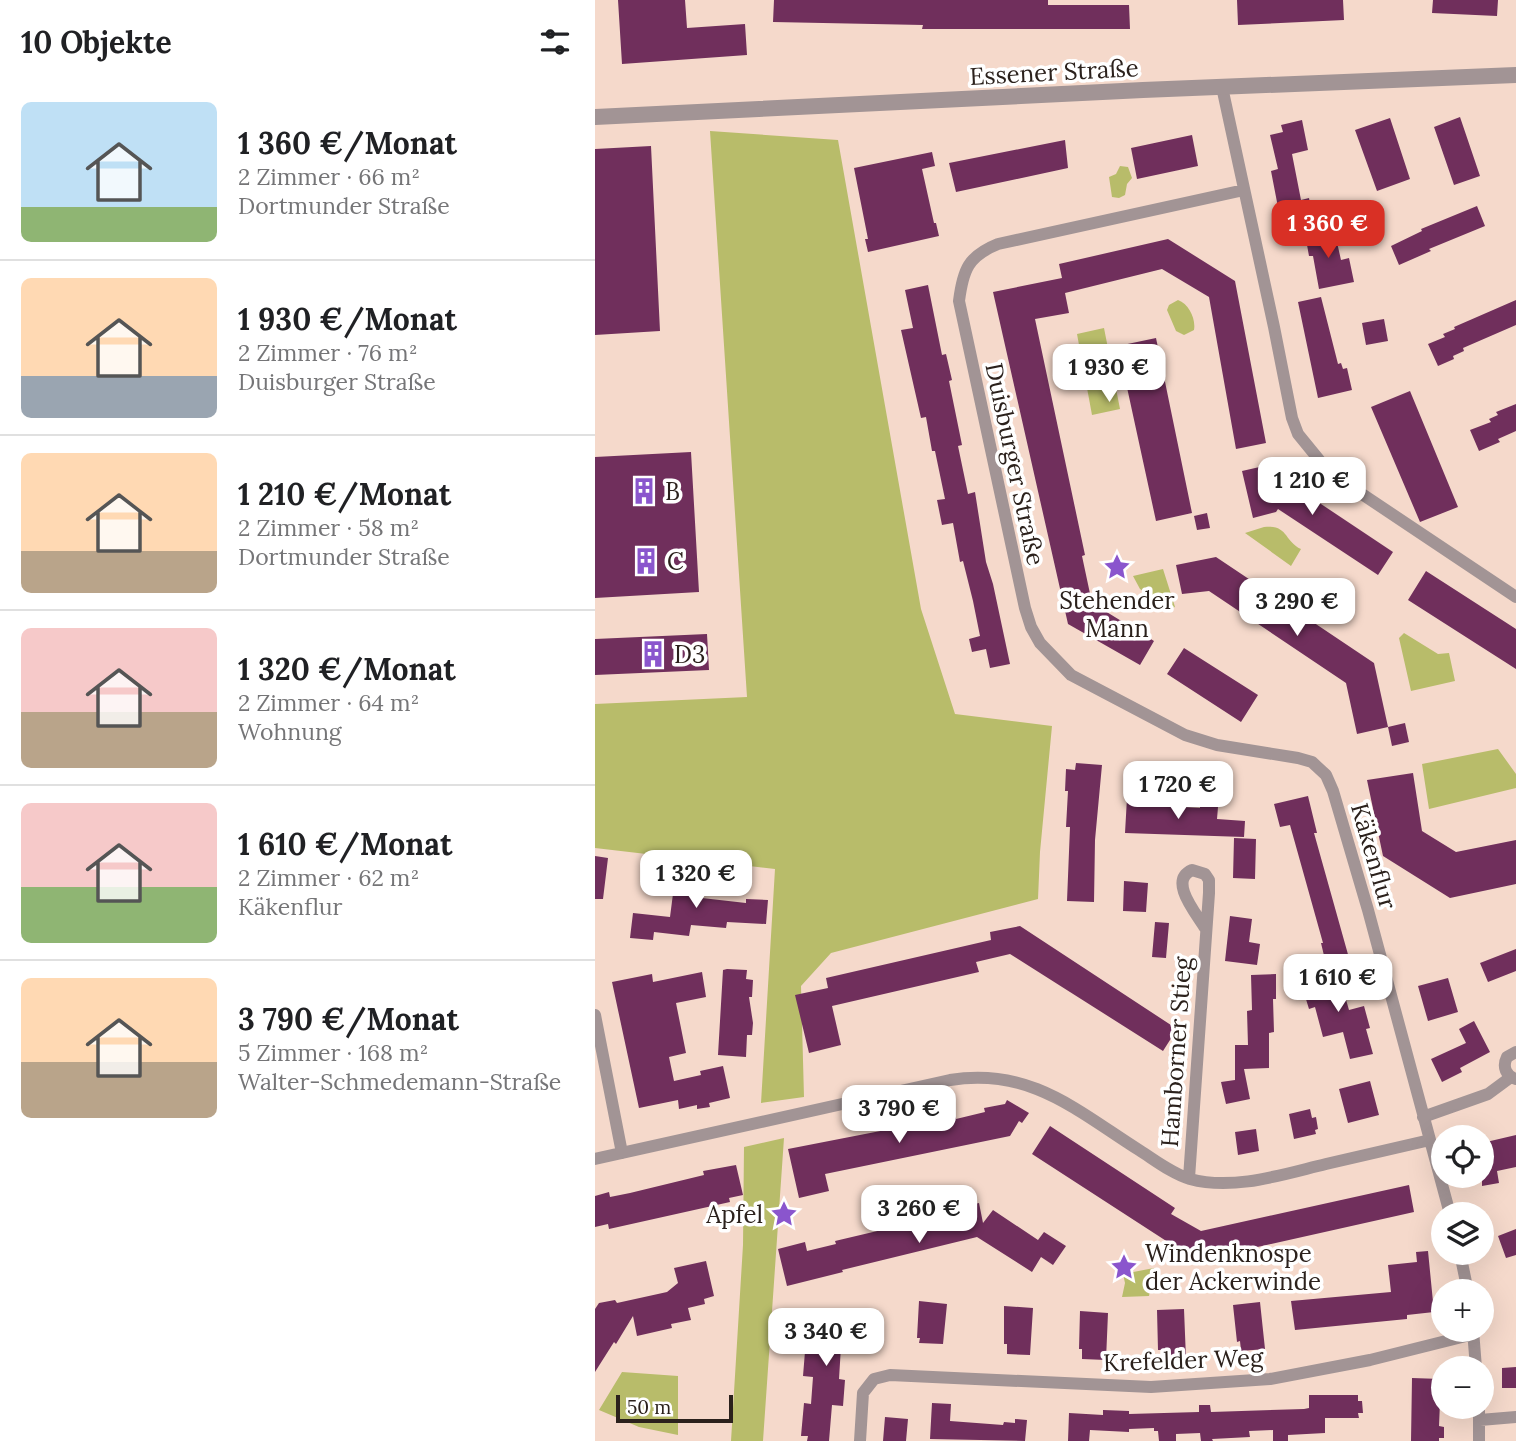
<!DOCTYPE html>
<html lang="de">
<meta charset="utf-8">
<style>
body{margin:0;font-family:Lora,serif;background:#f2f2f2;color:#202124;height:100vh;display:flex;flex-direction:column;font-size:26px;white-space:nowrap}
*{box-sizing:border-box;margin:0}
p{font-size:23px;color:#757577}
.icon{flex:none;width:38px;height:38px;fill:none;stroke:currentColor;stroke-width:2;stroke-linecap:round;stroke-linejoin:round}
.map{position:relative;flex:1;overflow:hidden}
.details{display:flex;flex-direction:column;background:#fff;width:595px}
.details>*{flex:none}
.fabs{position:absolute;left:836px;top:1125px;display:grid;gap:14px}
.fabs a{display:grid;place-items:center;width:63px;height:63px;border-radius:50%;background:#fff;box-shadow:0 7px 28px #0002;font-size:35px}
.scale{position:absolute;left:21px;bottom:18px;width:117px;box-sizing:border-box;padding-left:7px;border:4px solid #2b211c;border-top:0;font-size:19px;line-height:24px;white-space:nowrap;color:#2b211c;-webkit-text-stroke:5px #fff;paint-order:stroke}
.price{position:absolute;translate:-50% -60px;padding:0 16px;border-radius:14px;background:#fff;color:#222;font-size:23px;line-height:46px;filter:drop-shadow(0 2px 4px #0008)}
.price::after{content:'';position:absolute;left:50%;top:42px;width:21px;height:16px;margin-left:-10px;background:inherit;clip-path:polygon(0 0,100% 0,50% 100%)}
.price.active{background:#d93025;color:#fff}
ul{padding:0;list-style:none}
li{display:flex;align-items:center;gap:21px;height:175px;padding:0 21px}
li+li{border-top:2px solid #e0e0e0}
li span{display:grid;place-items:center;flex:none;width:196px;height:140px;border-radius:10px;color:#555}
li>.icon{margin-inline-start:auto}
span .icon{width:84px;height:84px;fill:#fffc;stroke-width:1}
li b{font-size:30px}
h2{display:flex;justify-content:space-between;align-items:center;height:84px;padding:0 21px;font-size:30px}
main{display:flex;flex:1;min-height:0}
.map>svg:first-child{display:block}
</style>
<main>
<section class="details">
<h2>10 Objekte<svg class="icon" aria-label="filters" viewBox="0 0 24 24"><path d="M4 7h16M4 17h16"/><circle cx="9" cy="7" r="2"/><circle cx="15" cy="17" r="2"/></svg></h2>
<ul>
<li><span style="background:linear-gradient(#bfe0f5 75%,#8fb573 0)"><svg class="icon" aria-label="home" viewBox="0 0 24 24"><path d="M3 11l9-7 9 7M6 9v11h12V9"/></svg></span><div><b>1 360 €/Monat</b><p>2 Zimmer · 66 m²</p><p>Dortmunder Straße</p></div></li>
<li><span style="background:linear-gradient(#ffd9b3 70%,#9aa5b1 0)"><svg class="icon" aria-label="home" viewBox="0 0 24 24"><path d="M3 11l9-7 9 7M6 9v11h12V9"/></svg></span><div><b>1 930 €/Monat</b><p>2 Zimmer · 76 m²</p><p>Duisburger Straße</p></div></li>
<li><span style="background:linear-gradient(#ffd9b3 70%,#b9a48a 0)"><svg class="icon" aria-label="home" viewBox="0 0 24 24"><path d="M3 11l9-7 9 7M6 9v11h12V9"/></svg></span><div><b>1 210 €/Monat</b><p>2 Zimmer · 58 m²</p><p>Dortmunder Straße</p></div></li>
<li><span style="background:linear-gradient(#f6c9c9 60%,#b9a48a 0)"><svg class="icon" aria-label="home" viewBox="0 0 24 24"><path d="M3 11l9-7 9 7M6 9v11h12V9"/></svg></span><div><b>1 320 €/Monat</b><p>2 Zimmer · 64 m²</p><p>Wohnung</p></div></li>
<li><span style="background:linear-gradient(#f6c9c9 60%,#8fb573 0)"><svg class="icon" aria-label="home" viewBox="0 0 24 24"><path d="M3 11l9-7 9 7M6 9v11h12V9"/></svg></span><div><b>1 610 €/Monat</b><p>2 Zimmer · 62 m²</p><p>Käkenflur</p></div></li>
<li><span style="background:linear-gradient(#ffd9b3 60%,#b9a48a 0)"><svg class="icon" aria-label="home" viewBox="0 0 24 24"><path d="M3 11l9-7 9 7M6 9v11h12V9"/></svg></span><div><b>3 790 €/Monat</b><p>5 Zimmer · 168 m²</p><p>Walter-Schmedemann-Straße</p></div></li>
</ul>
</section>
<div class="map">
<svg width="921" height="1441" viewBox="0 0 921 1441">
<rect width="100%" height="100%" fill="#f5d9cb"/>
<!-- green -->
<path fill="#b8bc6a" d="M115,131L243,140L326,609L360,714L457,726L445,852L443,899L236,953L206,986L209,1097L166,1103L180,869L0,848V704L152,697Z
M525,166L533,167L537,178L532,184L530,195L524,198L517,197L514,177L521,174Z
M583,300C594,304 601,319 599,330L589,335L581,331L572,310L574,305Z
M509,328L525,409L497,415L482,334Z
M669,527C693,524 689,541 706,549L696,566L650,533Z
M568,569L580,607L575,609L545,589L538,576Z
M809,633L843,654L854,653L860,681L816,691L804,638Z
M903,749L921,774V788L834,809L827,764Z
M189,1138L168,1441H136L148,1245L149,1147Z
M559,1268L554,1296L527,1297L530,1283L528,1274Z
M27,1372L83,1376V1435L44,1427L4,1410Z"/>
<!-- building -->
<path fill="#702f5c" d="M23,0H90L92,28L150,24L152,55L27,64Z
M179,0H453V5H534L535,29H327L328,25L178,22Z
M642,0H748L749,20L643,25Z
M838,0H903L902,16L837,13Z
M865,117L885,176L859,185L839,127Z
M795,118L815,179L782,191L760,130Z
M707,120L713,150L697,154L706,200L714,198L718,220L687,228L676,171L683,169L675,135L688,132L686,125Z
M597,135L603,166L542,179L536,148Z
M470,140L473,168L361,192L354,163Z
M56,146L65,331L0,335V149Z
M337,152L340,166L327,169L339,223H341L344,236L273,252L270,239H273L259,168Z
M882,206L890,226L834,249L836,251L804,265L796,246L827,231L826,229Z
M739,229L746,260L754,258L759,282L724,289L718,256H714L710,234Z
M573,239L640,281L671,443L641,449L614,297L567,269L470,293L474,313L440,319L490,555L487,556L497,603L559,641L545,665L473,624L398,292L467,278L464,264Z
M333,285L347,355L351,354L357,380L354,381L367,445L363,446L373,494L380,492L391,562L398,584L415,664L395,668L391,649L377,652L374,639L385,636L378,601L368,561L365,562L358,523L347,525L342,500L350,499L340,451H337L331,417L326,418L306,330L318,328L310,290Z
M726,297L743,364L746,363L748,369L752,368L757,390L723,398L703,302Z
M921,300V325L868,348L869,351L858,356L859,359L843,366L833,344L850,337L848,334L860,329L859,327Z
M789,319L793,341L771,345L767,323Z
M561,338L597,513L561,521L523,346Z
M815,391L863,507L825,522L776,407Z
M921,404V431L903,439L905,442L884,451L875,430L896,422L894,419L903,415L901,412Z
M96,452L104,592L0,598V457Z
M669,466L798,552L783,575L683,509L681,512L658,518L647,471Z
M612,513L615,528L602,530L599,516Z
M621,557L779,663L793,727L810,723L814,742L797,746L793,727L762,734L751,683L614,591L587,594L581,565Z
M831,571L921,629V669L813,600Z
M112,634L114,670L0,675V639Z
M589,648L663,695L646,722L572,674Z
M481,763L507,765L500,840L499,902L472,901L475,827H471L473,791H470L471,769L480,770Z
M818,773L827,831L861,852L921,840V884L855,898L788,856L772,780Z
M713,796L722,833H719L754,958L731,964L726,943H728L695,825L685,827L679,804Z
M532,798L554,799V805L605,808V806L623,807L622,819L650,821L649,837L530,833Z
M639,838L661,839L660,879L638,878Z
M0,856L13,858L8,899H0Z
M76,864L102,867L98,897L151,903V899L173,900L171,924L132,922L131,928L96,925L94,936L59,932L58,940L35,938L38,913L75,917L79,886H73Z
M529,881L553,883L551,912L528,911Z
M635,916L657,919L654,942L665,944L662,965L630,961Z
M560,922L574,923L571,958L557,957Z
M425,926L582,1029L568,1051L415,954L381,962L384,972L237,1006L246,1045L214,1053L200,995L233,988L231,978L396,940L395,932Z
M921,949V971L893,982L885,963Z
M132,969L152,970L151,979L158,980L157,997H154L158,1023L157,1035H152L151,1057L123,1055L128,970Z
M107,972L111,997L81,1003L91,1053L74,1057L79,1081L106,1075L105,1071L128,1066L135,1098L114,1103L115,1107L102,1109V1105L84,1109L83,1100L44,1108L17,982L57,974L58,982Z
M743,972L754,1010L769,1006L775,1028L771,1029L778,1054L755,1059L748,1032L728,1037L720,1007L714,1009L706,983Z
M681,974V999H678L679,1032L674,1033V1068L649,1069L655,1099L631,1104L626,1082L640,1080V1045H653L652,1011L657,1010L656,975Z
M853,978L863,1012L833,1021L823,986Z
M879,1021L895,1052L865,1068L867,1072L847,1082L836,1059L871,1043L864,1029Z
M775,1081L784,1115L753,1123L744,1089Z
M412,1100L434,1113L427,1123L424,1121L415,1136L230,1174L234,1191L204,1198L193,1149L311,1126L312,1129L339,1123L338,1118L359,1113L361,1119L390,1112L389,1108L410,1104Z
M715,1109L717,1118L721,1117L723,1129L720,1130L721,1134L699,1139L694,1114Z
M455,1126L580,1208L576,1214L606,1231L814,1185L819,1212L600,1261L577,1248L579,1246L437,1154Z
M661,1129L664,1151L643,1155L640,1132Z
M921,1135V1167L902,1171L904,1183L887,1186V1143Z
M141,1165L148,1195L134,1198L135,1202L14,1229L13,1224L0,1227V1196L14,1192L15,1197L35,1193L109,1175L108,1171Z
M384,1203L388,1223L398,1210L443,1240L449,1232L471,1246L458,1265L446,1257L437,1272L382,1237L247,1270L248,1272L192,1286L183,1249L210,1242L212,1251L241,1244L240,1241L367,1211L366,1207Z
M921,1229V1255L911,1258L903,1236Z
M833,1251L839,1312L812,1315V1319L700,1330L696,1301L796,1292L793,1265L822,1262L821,1252Z
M111,1261L119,1296L109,1299L110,1304L93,1308L96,1320L76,1324L77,1328L42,1336L38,1316L21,1344L19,1342L0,1372V1309L4,1303L20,1300L22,1303L72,1292L83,1283L79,1268Z
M324,1301L352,1304L348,1344L324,1343L325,1338H322Z
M665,1302L670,1349L646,1351L645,1341L642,1342L638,1305Z
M409,1306L438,1308L435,1355L412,1354V1344H409Z
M589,1309L591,1359H567L566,1350H563L562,1310Z
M485,1311L513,1313L511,1360L487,1359V1349H484Z
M209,1313L283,1319L282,1333L247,1330L244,1379L250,1380L248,1406L237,1405L234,1441H212L213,1436H206L209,1403L216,1404L218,1377L208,1376L212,1327H208Z
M921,1367V1388H907V1368Z
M817,1378L846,1379L844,1426L849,1427V1438H844V1441H816Z
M714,1395H763V1401H767L768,1413H763L764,1418H730V1433L693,1435V1441H678V1430L654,1431L655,1437L617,1439L618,1441H606L605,1433L581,1434V1441H564L563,1431H559V1428L534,1429V1432L495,1430L494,1441H473L474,1413L508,1415V1410L534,1411V1414L604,1412V1405H615L616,1412L709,1409L714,1408Z
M337,1403L356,1404L355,1421L408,1425L409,1422L420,1423V1419L432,1420L430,1441L335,1439Z
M290,1417L313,1419L311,1441H288Z"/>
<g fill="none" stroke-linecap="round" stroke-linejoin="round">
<!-- minor -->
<path stroke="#a29495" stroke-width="12" d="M627,87L679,327L697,418L703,434L734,472L921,597
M649,190L403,244C373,256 368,270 364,301L430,608L436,627L445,643L476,675L590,735L622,745L703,758L717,762L731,775L738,791L773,910L855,1214
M0,1015L27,1153
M921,1079C911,1076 907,1067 912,1057L921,1052
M828,1117L893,1094L916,1077
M0,1159L355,1080C435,1067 481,1110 544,1150C560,1160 576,1173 595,1179C639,1191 689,1174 731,1164C766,1156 801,1148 835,1140
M594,1178L614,893V880L610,874L597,870C573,881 601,913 610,928
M865,1253L873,1292
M878,1330L881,1368
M884,1407V1441
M885,1420L921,1417
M265,1441L268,1393L279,1379L295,1375L556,1387L675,1379L775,1360L879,1334"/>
<!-- tertiary -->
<path stroke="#a29495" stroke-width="16" d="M0,117L548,90L921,75"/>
</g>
<!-- icons -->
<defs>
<symbol id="building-bare" viewBox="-9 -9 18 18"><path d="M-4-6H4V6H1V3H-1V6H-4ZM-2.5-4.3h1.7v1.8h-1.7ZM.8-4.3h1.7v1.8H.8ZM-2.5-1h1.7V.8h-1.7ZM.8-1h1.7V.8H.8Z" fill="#8a55cd" stroke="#fff" stroke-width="2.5" paint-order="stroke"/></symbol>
<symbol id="sight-bare" viewBox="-9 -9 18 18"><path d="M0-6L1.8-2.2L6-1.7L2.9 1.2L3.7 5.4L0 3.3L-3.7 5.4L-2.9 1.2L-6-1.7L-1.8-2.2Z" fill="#8a55cd" stroke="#fff" stroke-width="2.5" paint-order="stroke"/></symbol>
</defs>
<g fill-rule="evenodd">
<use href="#building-bare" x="30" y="472" width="38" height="38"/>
<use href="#building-bare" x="32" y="542" width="38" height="38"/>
<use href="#sight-bare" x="503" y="548" width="38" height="38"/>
<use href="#building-bare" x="39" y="635" width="38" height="38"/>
<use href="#sight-bare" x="170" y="1195" width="38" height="38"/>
<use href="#sight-bare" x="510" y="1248" width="38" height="38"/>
</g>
<g text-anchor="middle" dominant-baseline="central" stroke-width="7" stroke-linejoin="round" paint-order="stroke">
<!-- street labels -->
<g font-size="24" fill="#2b211c" stroke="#fff">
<text transform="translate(459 72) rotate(-3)">Essener Straße</text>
<text transform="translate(420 464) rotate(78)">Duisburger Straße</text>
<text transform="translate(779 856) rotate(74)">Käkenflur</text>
<text transform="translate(581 1052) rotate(-86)">Hamborner Stieg</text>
<text transform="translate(588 1360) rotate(-2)">Krefelder Weg</text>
</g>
<!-- poi labels -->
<g font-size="24" fill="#2b211c" stroke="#fff" text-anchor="start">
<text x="70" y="491">B</text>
<text x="72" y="561">C</text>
<text x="522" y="600" text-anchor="middle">Stehender<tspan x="522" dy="28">Mann</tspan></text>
<text x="79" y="654">D3</text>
<text x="168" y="1214" text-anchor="end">Apfel</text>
<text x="550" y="1253">Windenknospe<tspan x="550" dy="28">der Ackerwinde</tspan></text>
</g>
</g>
</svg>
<div class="fabs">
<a><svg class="icon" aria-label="locate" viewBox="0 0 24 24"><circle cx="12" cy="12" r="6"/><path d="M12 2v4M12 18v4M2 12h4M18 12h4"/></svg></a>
<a><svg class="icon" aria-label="layers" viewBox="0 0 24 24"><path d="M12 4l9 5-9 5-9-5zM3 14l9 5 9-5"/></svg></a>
<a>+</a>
<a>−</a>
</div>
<div class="scale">50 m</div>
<b class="price active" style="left:733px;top:260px">1 360 €</b>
<b class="price" style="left:514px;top:404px">1 930 €</b>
<b class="price" style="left:717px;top:517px">1 210 €</b>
<b class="price" style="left:702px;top:638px">3 290 €</b>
<b class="price" style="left:583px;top:821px">1 720 €</b>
<b class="price" style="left:101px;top:910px">1 320 €</b>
<b class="price" style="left:743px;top:1014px">1 610 €</b>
<b class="price" style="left:304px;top:1145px">3 790 €</b>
<b class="price" style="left:324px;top:1245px">3 260 €</b>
<b class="price" style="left:231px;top:1368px">3 340 €</b>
</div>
</main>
